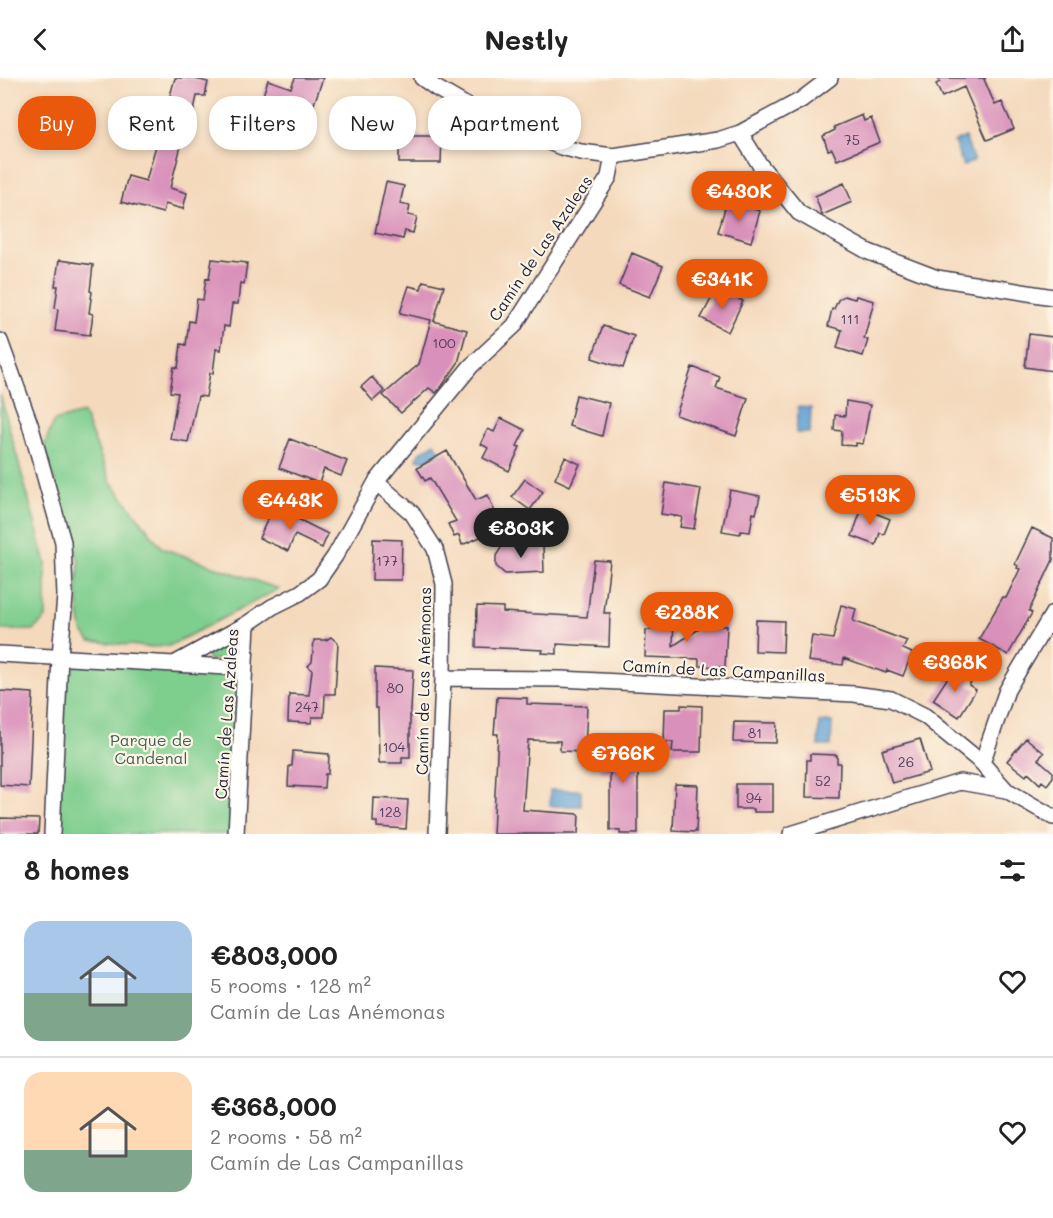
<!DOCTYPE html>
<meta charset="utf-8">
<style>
body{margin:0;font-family:Mali,sans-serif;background:#f2f2f2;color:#222;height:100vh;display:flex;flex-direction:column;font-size:22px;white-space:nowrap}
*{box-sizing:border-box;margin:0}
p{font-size:20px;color:#767676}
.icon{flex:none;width:33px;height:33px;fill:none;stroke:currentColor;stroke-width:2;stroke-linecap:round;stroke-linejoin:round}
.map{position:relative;height:756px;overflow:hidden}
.panel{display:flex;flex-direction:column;background:#fff;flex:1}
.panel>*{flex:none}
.top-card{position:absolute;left:18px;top:18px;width:600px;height:54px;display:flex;gap:12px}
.price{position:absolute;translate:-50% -51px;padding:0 14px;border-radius:21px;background:#ea580c;color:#fff;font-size:20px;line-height:39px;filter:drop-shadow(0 2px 3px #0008)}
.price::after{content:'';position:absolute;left:50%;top:36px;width:18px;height:14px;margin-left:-9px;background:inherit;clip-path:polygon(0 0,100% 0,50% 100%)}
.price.active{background:#222;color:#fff}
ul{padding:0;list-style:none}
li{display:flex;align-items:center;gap:18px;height:150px;padding:0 24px}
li+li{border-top:2px solid #e0e0e0}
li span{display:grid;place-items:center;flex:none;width:168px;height:120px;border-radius:18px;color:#555}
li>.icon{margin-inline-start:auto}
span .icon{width:72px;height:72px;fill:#fffc;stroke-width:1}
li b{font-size:26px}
h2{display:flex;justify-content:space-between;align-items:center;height:72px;padding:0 24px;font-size:26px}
.pill{padding:0 21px;border-radius:24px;background:#fff;box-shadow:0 3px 9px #0003;font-size:21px;line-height:54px}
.pill.active{background:#ea580c;color:#fff}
header{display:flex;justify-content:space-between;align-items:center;height:78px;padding:0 24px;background:#fff;font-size:27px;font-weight:700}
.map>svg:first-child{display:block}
</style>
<header><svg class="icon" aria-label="back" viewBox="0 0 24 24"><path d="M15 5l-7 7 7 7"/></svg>Nestly<svg class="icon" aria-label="share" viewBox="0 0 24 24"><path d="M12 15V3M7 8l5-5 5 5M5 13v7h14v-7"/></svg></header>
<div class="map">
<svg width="1053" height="756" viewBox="0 0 1053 756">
<rect width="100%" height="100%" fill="#fcf5e5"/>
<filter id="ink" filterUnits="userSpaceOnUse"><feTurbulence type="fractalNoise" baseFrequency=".0167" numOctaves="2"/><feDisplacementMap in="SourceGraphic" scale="12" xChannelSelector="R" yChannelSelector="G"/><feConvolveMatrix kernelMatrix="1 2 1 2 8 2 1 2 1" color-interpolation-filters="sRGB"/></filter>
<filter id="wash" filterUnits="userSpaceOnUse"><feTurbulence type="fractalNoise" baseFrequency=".008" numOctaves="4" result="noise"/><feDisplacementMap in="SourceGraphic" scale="24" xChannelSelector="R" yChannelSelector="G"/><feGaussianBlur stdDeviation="1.35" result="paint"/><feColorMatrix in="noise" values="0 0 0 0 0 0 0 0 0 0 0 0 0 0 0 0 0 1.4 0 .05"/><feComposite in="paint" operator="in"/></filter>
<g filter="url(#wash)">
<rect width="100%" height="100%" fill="#f4d9bc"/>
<!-- green -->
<path fill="#7ece8e" stroke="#507864" stroke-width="1.5" d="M0,316L46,485V540L33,552H0Z
M83,335L111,404L162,470L279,511L169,568L148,569L90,563L82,553L79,535L77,514L79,484L44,368L54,343Z
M234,563L235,566L234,580L231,582H209L207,577L209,575L230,564Z
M60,578L244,590L236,756H52Z"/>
<!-- water -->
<path fill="#61a2d4" stroke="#426288" stroke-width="1.5" d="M965,59L974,83L963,88L954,64Z
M798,329L811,330L810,355H796Z
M435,365L440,374L424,383L417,381L419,375Z
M819,644H832L831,668H818Z
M550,712H581V728H550Z"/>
<g id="blocks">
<!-- building -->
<path fill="#d990ba" d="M175,0H191L208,4L205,18H197L190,50L186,49L170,110L187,115L183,131L165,126L163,135L121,124L128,98L146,103Z
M295,0H323L305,52L289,46L291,39L282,36L285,25L263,17L268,2L291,10Z
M938,0H986L984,1L995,27L1002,24L1014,51L987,62L964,9L942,19L936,6L940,4Z
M862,37L864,43L871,40L880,64L837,82L832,71L828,72L823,58L835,52L834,49Z
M399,58H442L441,85H399Z
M386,104L404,108L400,126L410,128L408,137L417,139L413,155L405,153L403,161L375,155Z
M844,105L852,124L822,137L815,118Z
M727,123L760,133L751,164L718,154Z
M632,175L663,188L650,219L619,207Z
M212,181L247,185L244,206L240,205L238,226H232L229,249L224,248L221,272L216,271L213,295H210L206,319L198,318L188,364L170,361L178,315L170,314L174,289L178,290L181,266L186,267L189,243L194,244L197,221L203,222L206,200L209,201Z
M59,182L93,187L90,213L92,214L89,235L93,236L90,257L55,253L58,231L55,230L58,208H55Z
M423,203L444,208L434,243H433L467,252L458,285L442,308L436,315L429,310L401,335L383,317L419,286L431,242L400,235L409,208L421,211Z
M717,210L743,223L728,254L701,240Z
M844,218L855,221L856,218L874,223L864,261L868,262L863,278L837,270L842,252L828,248L832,231H834L838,222Z
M603,248L634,258L623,290L592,280Z
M1029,256L1053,259V293L1025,289Z
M692,289L720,299L716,310L748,320L736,358L676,337Z
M372,299L384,313L373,323L361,309Z
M576,317L609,325L602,358L569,348Z
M846,323L870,327L863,366L856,365V368L841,367L842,353L834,352L835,337L845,338Z
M501,340L525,352L517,368L520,369L509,393L483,380L488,370L481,366L488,351L494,354Z
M290,361L347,383L341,398L324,391L319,405L279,390Z
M447,373L476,422L488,417L501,450L462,467L459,457L454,459L448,446L456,443L430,400L425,403L417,390Z
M565,379L580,386L570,408L555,401Z
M525,401L543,414L530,432L512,419Z
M666,405L701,411L694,451L680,449L682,439L661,436Z
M730,412L760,418L756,436L753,435L750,454L741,453L740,456L722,453Z
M862,430L890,441L884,456L880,455L876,467L852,458Z
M272,432L286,438L288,436L328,456L322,470L295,457L288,473L259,460Z
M1032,450L1053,460V482L1029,533L1032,535L1008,577L979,561L1003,519L1006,520L1020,491L1017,490L1018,488L1015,486Z
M373,461L402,462L401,502H372Z
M543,466L544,494L505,496L496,488V478L502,468Z
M594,482L610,483L604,535H610L609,569L557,566V576L542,575L543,572L476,569L477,528L503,529V534L587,539Z
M841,527L856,531L853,543L907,563L903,571L912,575L903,598L887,592L886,595L844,580L843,587L808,583L812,558L833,561Z
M651,538L674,539L673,568L705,547L727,548L725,589L699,588V581L645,579L646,552H651Z
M756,542L784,543L783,574L755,573Z
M331,559L338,565L335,616H325L324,639H312L311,645L288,644L289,616L309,617L312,592L308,588L312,584L314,562H326Z
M375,590L413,592L411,632H410V679H402V685H379L378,630H375Z
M954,590L972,602L969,607L976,612L959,639L933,622Z
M0,613L33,615L29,709L0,707Z
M497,619L527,620V626L587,628L585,674L560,673V663L528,662L523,732L579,736L578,756H493L498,656H494Z
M681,627L702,628L701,674H672L673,664H664L665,631H681Z
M734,644L777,645L776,665L733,664Z
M1026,660L1044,675L1038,681L1053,694V699L1047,707L1042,703L1040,706L1028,695L1026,698L1007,683Z
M920,661L930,694L892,705L882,672Z
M601,664L641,665L639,695H638V756H620V753L610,752V694L600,693Z
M293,673L329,676L328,696H325L324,710L288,708L289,688H292Z
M810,676L837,677V685H840L839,720L806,719L807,682H810Z
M675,706L698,707L696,754L673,753Z
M736,706H773V734H754V731H736Z
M374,720L408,722L406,751L377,749V744H373Z
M0,740L39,741L38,756H0Z"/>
</g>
</g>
<g filter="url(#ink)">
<use href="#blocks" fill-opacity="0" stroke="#423d4e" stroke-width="1.5"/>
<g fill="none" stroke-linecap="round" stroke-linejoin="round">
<defs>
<path id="street" d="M422,0L436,10L467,28L541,61L561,69L581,74L613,78L718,62L740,55L801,22L830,0
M740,55L760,87L799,135L869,174L937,200L1053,219
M0,263L30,346L63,464L65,518L60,578L52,756
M376,404L412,435L435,471L444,506L443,600L437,756
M1053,535L1007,612L982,685L1006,712L1053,739
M0,576L244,590
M176,585L247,546
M443,600L561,601L854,616L891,621L925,638L982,685
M236,756L247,546L272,529L300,515L319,501L335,478L376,404L471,288L514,248L609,99L613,78
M791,756L960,704L1006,712"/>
</defs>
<!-- street casing -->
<use href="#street" stroke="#423d4e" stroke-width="18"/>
<!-- street -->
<use href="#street" stroke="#fff" stroke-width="15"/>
</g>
</g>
<g text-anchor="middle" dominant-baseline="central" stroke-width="4.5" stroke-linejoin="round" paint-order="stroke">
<!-- number labels -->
<g font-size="14" fill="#503e5b">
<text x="852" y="61">75</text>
<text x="850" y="240">111</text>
<text x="444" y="264">100</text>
<text x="387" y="482">177</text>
<text x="395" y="609">80</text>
<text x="307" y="628">247</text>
<text x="755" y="654">81</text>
<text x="394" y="668">104</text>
<text x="906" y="683">26</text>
<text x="823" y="702">52</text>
<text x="754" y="719">94</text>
<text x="390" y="733">128</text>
</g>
<!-- street labels -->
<g font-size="16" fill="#22223b" stroke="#fcf5e5">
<text transform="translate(540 170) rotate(-56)">Camín de Las Azaleas</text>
<text transform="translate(724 592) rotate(3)">Camín de Las Campanillas</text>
<text transform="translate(423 603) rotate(-89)">Camín de Las Anémonas</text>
<text transform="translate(226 636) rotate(-86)">Camín de Las Azaleas</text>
</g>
<!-- park labels -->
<g font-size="16" fill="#425e58" stroke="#fcf5e5">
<text x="151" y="661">Parque de<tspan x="151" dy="18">Candenal</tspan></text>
</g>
</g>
</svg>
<b class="price" style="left:739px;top:144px">€430K</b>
<b class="price" style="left:722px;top:232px">€341K</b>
<b class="price" style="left:870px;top:448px">€513K</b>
<b class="price" style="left:290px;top:453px">€443K</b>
<b class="price active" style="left:521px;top:481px">€803K</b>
<b class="price" style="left:687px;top:565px">€288K</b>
<b class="price" style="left:955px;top:615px">€368K</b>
<b class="price" style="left:623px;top:706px">€766K</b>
<div class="top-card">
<a class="pill active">Buy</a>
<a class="pill">Rent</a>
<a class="pill">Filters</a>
<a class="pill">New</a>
<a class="pill">Apartment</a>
</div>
</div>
<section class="panel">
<h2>8 homes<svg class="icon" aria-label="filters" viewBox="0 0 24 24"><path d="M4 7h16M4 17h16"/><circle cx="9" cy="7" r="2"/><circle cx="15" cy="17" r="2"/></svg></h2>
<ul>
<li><span style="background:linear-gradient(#a9c7e8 60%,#7fa58c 0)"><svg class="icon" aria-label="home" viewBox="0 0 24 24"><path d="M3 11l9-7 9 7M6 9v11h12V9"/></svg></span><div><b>€803,000</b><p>5 rooms · 128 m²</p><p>Camín de Las Anémonas</p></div><svg class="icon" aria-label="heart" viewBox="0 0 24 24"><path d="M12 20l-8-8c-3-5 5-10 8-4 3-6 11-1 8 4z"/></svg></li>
<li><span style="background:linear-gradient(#ffd9b3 65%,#7fa58c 0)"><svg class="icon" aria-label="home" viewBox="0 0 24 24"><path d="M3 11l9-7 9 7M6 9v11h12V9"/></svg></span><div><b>€368,000</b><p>2 rooms · 58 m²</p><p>Camín de Las Campanillas</p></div><svg class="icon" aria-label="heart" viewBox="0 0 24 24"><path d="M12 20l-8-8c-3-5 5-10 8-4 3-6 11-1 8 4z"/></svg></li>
</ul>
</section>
